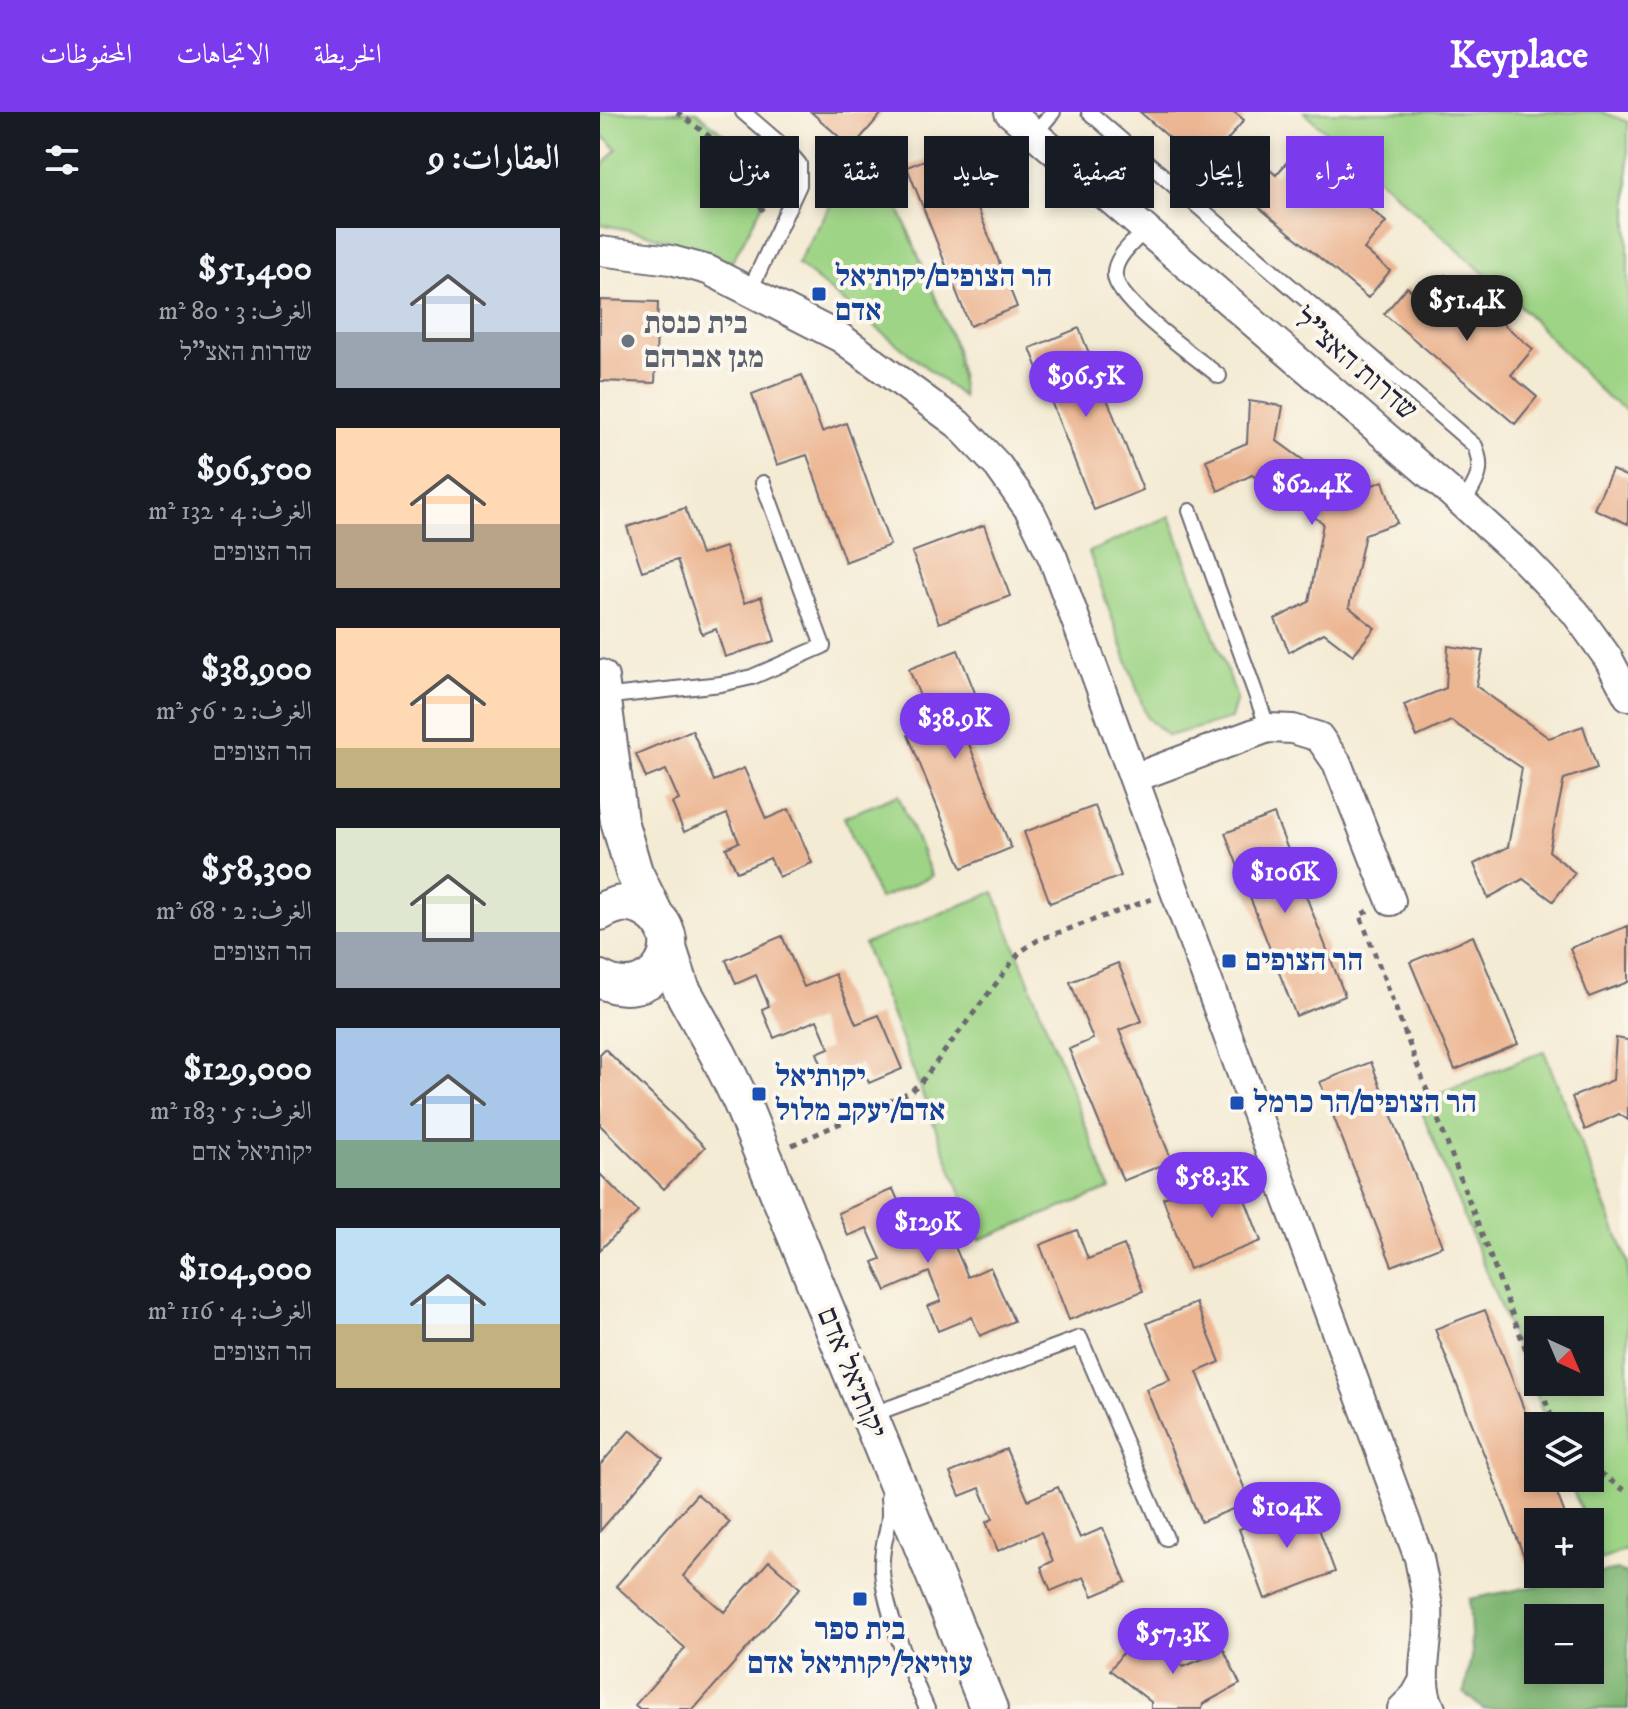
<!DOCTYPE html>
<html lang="ar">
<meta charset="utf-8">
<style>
body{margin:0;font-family:"IM FELL DW Pica",Amiri,"Frank Ruhl Libre",serif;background:#242831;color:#f1f3f6;direction:rtl;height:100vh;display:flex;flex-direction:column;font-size:30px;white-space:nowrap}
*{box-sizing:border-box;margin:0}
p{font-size:26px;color:#9ea1a6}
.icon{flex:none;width:44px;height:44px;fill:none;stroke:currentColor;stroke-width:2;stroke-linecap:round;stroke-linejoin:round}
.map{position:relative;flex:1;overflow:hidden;direction:ltr}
.details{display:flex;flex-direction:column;background:#171b24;width:600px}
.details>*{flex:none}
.banner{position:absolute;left:24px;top:24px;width:760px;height:72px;direction:rtl;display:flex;gap:16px}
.needle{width:52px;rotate:136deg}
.controls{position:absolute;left:924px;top:1204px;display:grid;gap:16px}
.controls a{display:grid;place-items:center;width:80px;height:80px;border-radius:0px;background:#171b24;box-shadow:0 4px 12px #0003;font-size:40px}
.price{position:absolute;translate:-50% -68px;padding:0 18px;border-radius:28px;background:#7c3aed;color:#fff;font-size:26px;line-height:52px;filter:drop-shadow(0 2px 4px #0008)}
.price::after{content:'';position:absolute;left:50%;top:48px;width:24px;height:18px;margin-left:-12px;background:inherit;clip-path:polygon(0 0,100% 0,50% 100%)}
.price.on{background:#222;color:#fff}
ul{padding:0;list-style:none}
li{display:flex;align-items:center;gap:24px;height:200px;padding:0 40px}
li span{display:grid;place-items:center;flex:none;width:224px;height:160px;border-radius:0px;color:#555}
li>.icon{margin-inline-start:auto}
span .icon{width:96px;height:96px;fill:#fffc;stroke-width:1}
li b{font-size:34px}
h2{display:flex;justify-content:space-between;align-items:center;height:96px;padding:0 40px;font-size:34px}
.pill{padding:0 28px;border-radius:0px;background:#171b24;box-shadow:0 4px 12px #0003;font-size:28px;line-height:72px}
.pill.on{background:#7c3aed;color:#fff}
header{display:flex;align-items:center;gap:48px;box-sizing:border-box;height:112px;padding:0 40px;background:#7c3aed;color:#fff}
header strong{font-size:38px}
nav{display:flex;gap:44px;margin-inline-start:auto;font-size:28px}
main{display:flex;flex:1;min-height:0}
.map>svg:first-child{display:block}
</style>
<header>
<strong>Keyplace</strong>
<nav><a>الخريطة</a><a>الاتجاهات</a><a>المحفوظات</a></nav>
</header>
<main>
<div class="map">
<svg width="1028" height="1597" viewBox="0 0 1028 1597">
<rect width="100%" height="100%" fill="#fbf7ec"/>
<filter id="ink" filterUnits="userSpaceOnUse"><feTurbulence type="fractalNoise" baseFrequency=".0125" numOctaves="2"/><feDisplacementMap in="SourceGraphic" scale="16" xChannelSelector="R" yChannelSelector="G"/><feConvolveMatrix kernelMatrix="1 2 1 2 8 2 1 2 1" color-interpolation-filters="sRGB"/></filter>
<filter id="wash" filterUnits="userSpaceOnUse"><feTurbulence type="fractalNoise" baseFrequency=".006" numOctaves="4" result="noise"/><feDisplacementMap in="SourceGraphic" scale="32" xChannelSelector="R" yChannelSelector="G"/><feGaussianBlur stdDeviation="1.8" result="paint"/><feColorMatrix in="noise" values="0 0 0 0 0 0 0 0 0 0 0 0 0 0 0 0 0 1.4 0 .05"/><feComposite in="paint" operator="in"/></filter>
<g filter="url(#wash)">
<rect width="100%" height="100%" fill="#f4ebd4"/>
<!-- green -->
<path fill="#9dd485" stroke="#607b60" stroke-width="2" fill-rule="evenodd" d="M0,0H97L160,52L171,77L132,150L44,121L0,112V57L17,37L0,22Z
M704,0H1002L1028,10V299L1007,286L918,192Z
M274,35L356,236L363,285L197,152L242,73Z
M570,404L637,586L631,607L568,624L547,606L489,440Z
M298,683L332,764L279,787L244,705Z
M394,780L510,1077L379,1128L264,832Z
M944,939L1028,1150V1437L1001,1448L990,1421V1410H986L968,1366H990V1314H948L818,990ZM938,1218H990V1270H938Z"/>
<!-- forest -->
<path fill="#7eb672" stroke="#506c56" stroke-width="2" fill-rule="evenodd" d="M1017,1458L1028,1462V1597H883L864,1581L872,1540L869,1487ZM938,1506H990V1558H938Z"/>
<g id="blocks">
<!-- building -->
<path fill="#ecb693" d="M211,0H283L252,36Z
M540,0H634L644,8L621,36L635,48L618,68Z
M354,36L417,195L370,214L307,55Z
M698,37L786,110L764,137L790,159L768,186L637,77L659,49L676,63Z
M845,163L933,237L911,263L937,285L915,312L784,202L807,175L823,189Z
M0,188L58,190L55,271L0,269Z
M479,216L543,378L494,398L430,236Z
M202,263L222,320L246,311L290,433L245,450L207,343L177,353L152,282Z
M649,289L683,294L677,329L750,382L783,369L797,411L765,422L749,495L775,516L753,543L724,521L689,540L675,507L709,490L723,411L652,363L618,379L606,348L647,331Z
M1012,358L1028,365V412L994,397Z
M85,396L101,443L125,435L144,491L161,485L175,529L125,545L116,517L102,522L77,448L42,459L27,415Z
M384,413L410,484L339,511L312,440Z
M848,534L883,539L876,574L949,626L983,614L997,656L964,667L949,739L975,761L953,789L923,767L888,786L874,752L908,735L922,656L851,609L817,625L804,593L846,576Z
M358,538L381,596L358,605L411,736L362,756L308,623L332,614L309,557Z
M92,618L114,669L144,656L166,707L189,697L212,751L179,765L170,746L137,760L126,736L139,730L127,702L84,720L72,691L79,688L66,658L46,666L36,642Z
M495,694L521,764L450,791L424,720Z
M674,702L745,884L696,904L625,721Z
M1028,814V870L989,885L970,836Z
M182,824L204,875L235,862L256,912L279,903L302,957L269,971L260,952L227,967L217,941L229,936L217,908L174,926L162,897L169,894L156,863L136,872L126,848Z
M873,824L918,932L855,958L810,850Z
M518,851L542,909L519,918L572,1049L523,1069L469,937L493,927L470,870Z
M1016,926L1028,928V1008L1019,1002L985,1018L972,985L1013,968Z
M5,937L105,1035L64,1077L0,1013V942Z
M771,950L842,1134L792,1154L720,970Z
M634,1059L661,1129L589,1157L563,1086Z
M0,1062L38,1100L0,1138Z
M293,1077L315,1128L346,1114L368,1165L390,1155L414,1209L380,1224L372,1205L338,1219L328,1194L341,1189L329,1160L286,1179L273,1150L281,1147L267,1116L248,1124L238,1101Z
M477,1118L488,1147L524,1133L543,1179L469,1208L440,1133Z
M596,1191L620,1250L597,1260L650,1390L601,1410L546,1277L570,1268L547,1211Z
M885,1198L938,1333V1366H951L968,1410H938V1454L929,1457L835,1217Z
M30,1318L63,1346L0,1419V1353Z
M406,1337L428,1388L458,1375L480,1426L503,1416L526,1470L493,1484L484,1465L451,1479L441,1455L453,1449L441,1420L398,1439L386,1410L393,1407L380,1376L360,1384L350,1361Z
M97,1382L130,1410L83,1464L124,1500L169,1449L200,1476L94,1597H40L35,1593L85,1536L16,1474Z
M709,1390L735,1460L665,1487L639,1417Z
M539,1519L583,1555L624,1538L640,1572L603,1592L602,1597H551V1590L510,1558Z"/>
</g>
</g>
<g filter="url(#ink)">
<use href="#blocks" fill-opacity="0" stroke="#6c6871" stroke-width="2"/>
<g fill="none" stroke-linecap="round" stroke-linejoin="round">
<defs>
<path id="service" d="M143,0L186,37L199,52V73L150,178
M489,0L875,334C885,361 876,369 863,392
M434,22L453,0
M545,118C534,130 513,146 515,164C517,190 596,245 619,264
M590,399L668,616
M2,585L121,572L152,565L223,534L163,371
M268,1304L480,1226L566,1426
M288,1386C292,1415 283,1423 282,1448C279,1485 311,1562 327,1597"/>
<path id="minor" d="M409,0L849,379L924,447L975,500L1008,546L1028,584
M0,139L71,148L108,158L241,226L358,312L398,354L430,399L453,446L819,1446C822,1462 826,1479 828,1496C831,1529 815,1567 831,1597
M534,666L668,616L693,617L719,625L737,651L791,789
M802,1597L815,1584L824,1568"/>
<path id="tertiary" d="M0,566L19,709L34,760L55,803
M0,800C16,791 30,788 47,798C95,827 54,896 0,867
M68,836L81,876L118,942L141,989L389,1597"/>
</defs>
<!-- service casing -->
<use href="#service" stroke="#6c6871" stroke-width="18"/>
<!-- minor casing -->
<use href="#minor" stroke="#6c6871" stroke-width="32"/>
<!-- tertiary casing -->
<use href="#tertiary" stroke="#6c6871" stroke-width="40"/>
<!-- path -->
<path stroke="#6c6871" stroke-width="5" stroke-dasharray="6 6" stroke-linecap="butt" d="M77,0L117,30L161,76L159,92L164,100
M768,799L760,803L955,1314
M192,1033L310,980L322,969L420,840L438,828L552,787
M990,1354L1028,1381"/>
<!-- service -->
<use href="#service" stroke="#fff" stroke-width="14"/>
<!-- minor -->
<use href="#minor" stroke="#fff" stroke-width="28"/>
<!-- tertiary -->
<use href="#tertiary" stroke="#fff" stroke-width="36"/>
</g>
</g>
<!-- markers -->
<g fill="#1a4fb4" stroke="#fbf7ec" stroke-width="3">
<rect x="211" y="174" width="16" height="16" rx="4"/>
<rect x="621" y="841" width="16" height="16" rx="4"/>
<rect x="151" y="974" width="16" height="16" rx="4"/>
<rect x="629" y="983" width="16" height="16" rx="4"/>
<rect x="252" y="1479" width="16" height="16" rx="4"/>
</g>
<circle fill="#6b7280" stroke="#fbf7ec" stroke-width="3" cx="28" cy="229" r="8"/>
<g text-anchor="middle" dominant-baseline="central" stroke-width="8" stroke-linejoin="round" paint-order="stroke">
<!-- transit labels -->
<g font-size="30" font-weight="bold" fill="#164399" stroke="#fbf7ec" text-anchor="start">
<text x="235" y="165">הר הצופים/יקותיאל<tspan x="235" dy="34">אדם</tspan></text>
<text x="645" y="849">הר הצופים</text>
<text x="175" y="965">יקותיאל<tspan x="175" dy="34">אדם/יעקב מלול</tspan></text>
<text x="653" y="991">הר הצופים/הר כרמל</text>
<text x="260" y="1518" text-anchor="middle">בית ספר<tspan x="260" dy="34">עוזיאל/יקותיאל אדם</tspan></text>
</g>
<!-- worship labels -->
<g font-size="30" font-weight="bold" fill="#5b616d" stroke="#fbf7ec" text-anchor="start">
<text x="44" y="212">בית כנסת<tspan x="44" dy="34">מגן אברהם</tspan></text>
</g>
<!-- street labels -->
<g font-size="30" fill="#22223b" stroke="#fbf7ec">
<text transform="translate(755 253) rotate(41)">שדרות האצ"ל</text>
<text transform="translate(251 1261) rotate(68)">יקותיאל אדם</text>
</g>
</g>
</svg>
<div class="controls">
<a><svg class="needle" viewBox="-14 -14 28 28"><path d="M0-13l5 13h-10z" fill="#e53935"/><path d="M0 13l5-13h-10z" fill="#9ea1a6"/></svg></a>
<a><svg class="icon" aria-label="layers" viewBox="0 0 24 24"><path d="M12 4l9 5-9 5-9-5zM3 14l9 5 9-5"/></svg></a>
<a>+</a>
<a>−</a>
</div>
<b class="price on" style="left:867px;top:231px">$51.4K</b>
<b class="price" style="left:486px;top:307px">$96.5K</b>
<b class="price" style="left:712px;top:415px">$62.4K</b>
<b class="price" style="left:355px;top:649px">$38.9K</b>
<b class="price" style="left:685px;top:803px">$106K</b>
<b class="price" style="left:612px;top:1108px">$58.3K</b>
<b class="price" style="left:328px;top:1153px">$129K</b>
<b class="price" style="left:687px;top:1438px">$104K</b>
<b class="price" style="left:573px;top:1564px">$57.3K</b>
<div class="banner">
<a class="pill on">شراء</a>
<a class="pill">إيجار</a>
<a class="pill">تصفية</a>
<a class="pill">جديد</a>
<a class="pill">شقة</a>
<a class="pill">منزل</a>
</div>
</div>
<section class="details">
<h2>العقارات: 9<svg class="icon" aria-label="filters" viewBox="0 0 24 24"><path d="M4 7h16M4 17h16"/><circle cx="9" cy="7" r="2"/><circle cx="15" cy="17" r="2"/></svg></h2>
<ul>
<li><span style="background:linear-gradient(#c9d6e8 65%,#9aa5b1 0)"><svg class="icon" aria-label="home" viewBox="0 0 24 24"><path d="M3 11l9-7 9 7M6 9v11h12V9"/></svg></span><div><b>$51,400</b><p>الغرف: 3 · 80 m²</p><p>שדרות האצ&quot;ל</p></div></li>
<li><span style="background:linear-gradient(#ffd9b3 60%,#b9a48a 0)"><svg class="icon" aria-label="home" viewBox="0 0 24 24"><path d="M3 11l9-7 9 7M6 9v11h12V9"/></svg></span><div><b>$96,500</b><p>الغرف: 4 · 132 m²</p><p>הר הצופים</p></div></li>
<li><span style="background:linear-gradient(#ffd9b3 75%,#c2b280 0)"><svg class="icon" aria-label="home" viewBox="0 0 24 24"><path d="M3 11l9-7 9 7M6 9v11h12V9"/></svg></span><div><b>$38,900</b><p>الغرف: 2 · 56 m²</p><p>הר הצופים</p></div></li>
<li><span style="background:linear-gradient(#dfe7d0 65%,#9aa5b1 0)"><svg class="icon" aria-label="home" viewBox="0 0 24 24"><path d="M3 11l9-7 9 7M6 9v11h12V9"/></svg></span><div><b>$58,300</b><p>الغرف: 2 · 68 m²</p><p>הר הצופים</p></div></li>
<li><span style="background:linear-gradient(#a9c7e8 70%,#7fa58c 0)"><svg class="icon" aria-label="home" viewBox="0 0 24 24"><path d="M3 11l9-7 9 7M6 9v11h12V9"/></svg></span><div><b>$129,000</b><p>الغرف: 5 · 183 m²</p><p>יקותיאל אדם</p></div></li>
<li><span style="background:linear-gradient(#bfe0f5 60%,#c2b280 0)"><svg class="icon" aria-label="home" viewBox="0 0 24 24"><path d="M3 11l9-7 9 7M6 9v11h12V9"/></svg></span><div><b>$104,000</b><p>الغرف: 4 · 116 m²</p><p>הר הצופים</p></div></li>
</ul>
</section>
</main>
